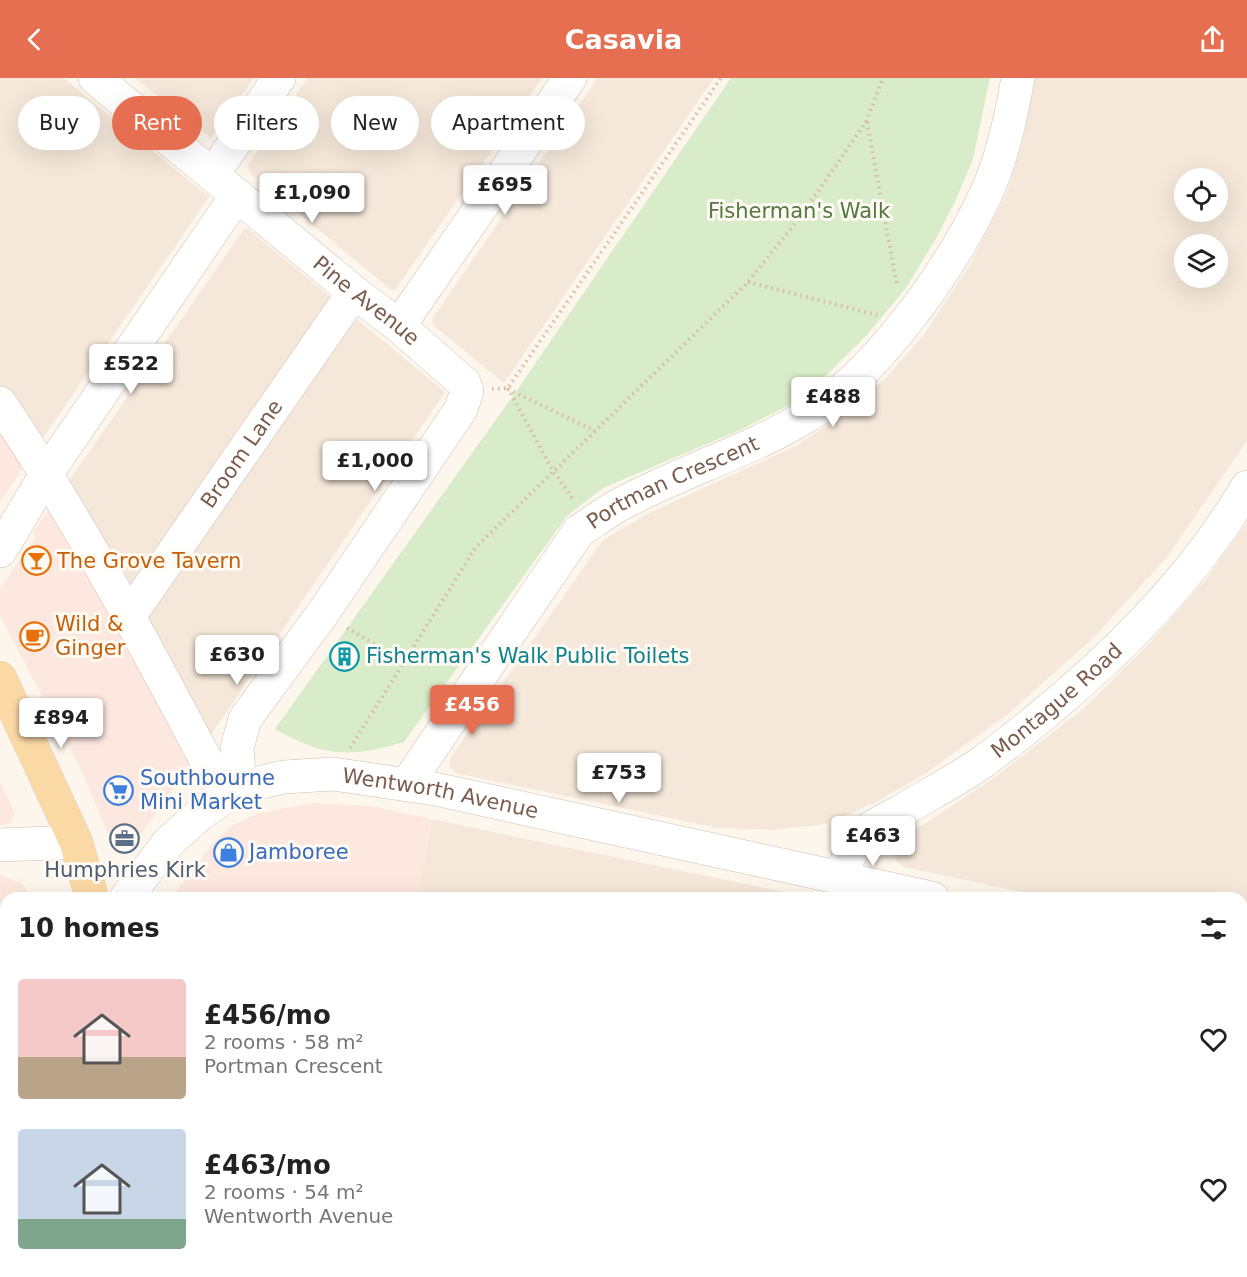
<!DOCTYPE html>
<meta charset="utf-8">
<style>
body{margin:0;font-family:"DejaVu Sans",sans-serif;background:#f2f2f2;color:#222;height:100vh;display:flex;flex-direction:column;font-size:22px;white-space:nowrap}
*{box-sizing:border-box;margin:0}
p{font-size:20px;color:#767676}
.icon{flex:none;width:33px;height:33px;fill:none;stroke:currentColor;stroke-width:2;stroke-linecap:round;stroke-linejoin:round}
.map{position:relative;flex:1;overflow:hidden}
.drawer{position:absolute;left:0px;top:814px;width:1248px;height:386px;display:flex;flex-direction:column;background:#fff;border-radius:18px 18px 0 0;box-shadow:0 6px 24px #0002}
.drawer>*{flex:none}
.banner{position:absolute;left:18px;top:18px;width:600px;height:54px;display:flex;gap:12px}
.controls{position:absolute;left:1174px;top:90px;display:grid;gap:12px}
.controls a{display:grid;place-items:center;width:54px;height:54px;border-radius:50%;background:#fff;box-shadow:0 6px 24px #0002;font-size:30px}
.price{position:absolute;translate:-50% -51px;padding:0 14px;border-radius:6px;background:#fff;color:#222;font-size:20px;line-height:39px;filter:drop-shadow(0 2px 3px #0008)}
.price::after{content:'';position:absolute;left:50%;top:36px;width:18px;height:14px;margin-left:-9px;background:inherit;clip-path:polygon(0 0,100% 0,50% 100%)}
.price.current{background:#e76f51;color:#fff}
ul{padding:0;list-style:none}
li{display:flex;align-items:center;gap:18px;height:150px;padding:0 18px}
li span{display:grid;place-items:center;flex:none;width:168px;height:120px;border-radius:6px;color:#555}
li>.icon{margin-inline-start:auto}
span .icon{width:72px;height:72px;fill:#fffc;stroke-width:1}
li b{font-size:26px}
h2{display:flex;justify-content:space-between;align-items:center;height:72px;padding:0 18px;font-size:26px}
.pill{padding:0 21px;border-radius:27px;background:#fff;box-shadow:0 6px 24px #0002;font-size:21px;line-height:54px}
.pill.current{background:#e76f51;color:#fff}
header{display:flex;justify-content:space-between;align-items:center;height:78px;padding:0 18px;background:#e76f51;color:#fff;font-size:27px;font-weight:800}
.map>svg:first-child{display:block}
</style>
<header><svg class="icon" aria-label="back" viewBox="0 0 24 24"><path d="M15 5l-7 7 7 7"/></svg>Casavia<svg class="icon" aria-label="share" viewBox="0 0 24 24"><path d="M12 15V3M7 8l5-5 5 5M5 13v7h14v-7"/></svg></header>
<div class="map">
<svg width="1247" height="1199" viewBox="0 0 1247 1199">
<rect width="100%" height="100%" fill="#fdf6ec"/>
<!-- residential -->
<path fill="#f5e8da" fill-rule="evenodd" d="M0,0H64L209,119L38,367L0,314Z
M135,0H254L211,60Z
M308,0H542L395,212L390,211L250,95L248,87Z
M598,0H714L504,305L433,247L432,241Z
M1035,0H1247V363L1167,479L1093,560L1009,635L925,696L878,723L826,746L774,752L718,750L455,695L449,687L451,679L603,462L649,435L798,367L843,336L884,302L922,259L969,188L1006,117L1022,66ZM1185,100H1218V134H1185ZM1185,166H1218V200H1185Z
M244,151H248L339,226L126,522L62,413Z
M347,233L445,314L204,667L138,535Z
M1247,444V933L1242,928V820H1050L904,789L896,783L893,774L896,766L903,760L994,700L1083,631L1146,569L1206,501Z
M432,741L526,761L814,820H417Z
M1242,999L1247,1005V1199H945L941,1194H1242Z
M50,1194H96L97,1199H0Z
M436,1194H889L893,1199H469Z"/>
<!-- commercial -->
<path fill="#fde8e0" d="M0,332L31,379L0,424Z
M54,424L197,678L126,777L116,774L82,694L0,538V510L36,459L32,455Z
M0,704L15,735L12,744L0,748Z
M310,725L371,728L432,741L417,820H171L213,765L233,747L256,736Z
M0,796L21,805L35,820H6V1166L0,1168Z"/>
<!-- green -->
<path fill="#d8ecc9" d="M731,0H990L973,81L957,119L937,159L906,210L866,258L803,320L740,352L603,410L567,438L404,664C348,680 325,679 275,651L515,315Z"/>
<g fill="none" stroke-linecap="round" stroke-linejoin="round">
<defs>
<g id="minor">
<path id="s1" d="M95,0L354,214L399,248L464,305L467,313L461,331L323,535L245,641L237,670L240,709"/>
<path d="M213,96L279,0"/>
<path d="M399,248L570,0"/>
<path d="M0,325C85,451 154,584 225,718"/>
<path d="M0,473L47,395L237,117"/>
<path id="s2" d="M130,537L354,214"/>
<path id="s3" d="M407,706L579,453C593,444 606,434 621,426C680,394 744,375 802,341C874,300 950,193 985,118C1002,82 1011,39 1018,0"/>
<path d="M0,767L76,764"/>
<path id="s4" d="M839,800C846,786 852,768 863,757C873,747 886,741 898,735C926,718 957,702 984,683C1083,609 1185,516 1247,409"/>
<path id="s5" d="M126,820L168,765L200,736L240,709L284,699L333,696L435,711L932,820"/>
<path d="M1242,960L1247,965"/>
<path d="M0,1076L6,1075"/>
<path d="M0,1191L6,1190"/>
<path d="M312,1194L344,1199"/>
<path d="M115,1199V1194"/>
</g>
<path id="major" d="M0,600L76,764L92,820
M918,1194L922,1199"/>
</defs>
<!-- minor casing -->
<use href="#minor" stroke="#d1beb0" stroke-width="34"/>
<!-- major casing -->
<use href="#major" stroke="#dad1cd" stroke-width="34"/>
<!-- path -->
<path stroke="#d9b8a5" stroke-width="4" stroke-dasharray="1.5 4.5" stroke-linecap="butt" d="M867,44L897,208
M748,204L877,237
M508,310L550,388L574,423
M492,311L508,310L721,0
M508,311L595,353
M347,550L403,583
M350,670L476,469L748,204L801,138L866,44L883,0"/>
<!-- minor -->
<use href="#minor" stroke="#fff" stroke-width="33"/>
<!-- major -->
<use href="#major" stroke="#fbd9a5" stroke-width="33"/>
</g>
<!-- icons -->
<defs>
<symbol id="bar-ring" viewBox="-11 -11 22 22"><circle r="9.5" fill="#fffaf3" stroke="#e8710a" stroke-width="1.5"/><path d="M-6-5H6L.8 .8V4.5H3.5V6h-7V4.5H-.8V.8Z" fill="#e8710a"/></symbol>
<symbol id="cafe-ring" viewBox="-11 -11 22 22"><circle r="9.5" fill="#fffaf3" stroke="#e8710a" stroke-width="1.5"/><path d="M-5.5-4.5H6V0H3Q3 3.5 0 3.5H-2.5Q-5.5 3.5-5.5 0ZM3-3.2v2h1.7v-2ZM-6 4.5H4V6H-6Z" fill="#e8710a"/></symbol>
<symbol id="building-ring" viewBox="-11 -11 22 22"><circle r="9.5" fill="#fffaf3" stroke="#0f9aa8" stroke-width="1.5"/><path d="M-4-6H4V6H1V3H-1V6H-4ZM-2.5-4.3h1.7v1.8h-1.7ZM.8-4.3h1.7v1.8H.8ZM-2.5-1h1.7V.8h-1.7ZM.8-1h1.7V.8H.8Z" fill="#0f9aa8"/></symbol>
<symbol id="supermarket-ring" viewBox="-11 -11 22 22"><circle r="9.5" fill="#fffaf3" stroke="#3f7fe0" stroke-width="1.5"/><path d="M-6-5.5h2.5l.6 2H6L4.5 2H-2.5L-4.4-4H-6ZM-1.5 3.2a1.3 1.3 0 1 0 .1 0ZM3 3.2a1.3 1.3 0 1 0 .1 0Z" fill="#3f7fe0"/></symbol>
<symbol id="office-ring" viewBox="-11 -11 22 22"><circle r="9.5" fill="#fffaf3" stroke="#5c6f8a" stroke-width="1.5"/><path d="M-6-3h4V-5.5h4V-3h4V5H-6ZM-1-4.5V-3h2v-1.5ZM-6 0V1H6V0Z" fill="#5c6f8a"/></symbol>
<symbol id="shop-ring" viewBox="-11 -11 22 22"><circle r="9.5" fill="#fffaf3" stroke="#3f7fe0" stroke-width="1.5"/><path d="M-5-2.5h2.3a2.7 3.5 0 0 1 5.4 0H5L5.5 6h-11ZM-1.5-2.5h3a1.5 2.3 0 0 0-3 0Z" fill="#3f7fe0"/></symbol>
</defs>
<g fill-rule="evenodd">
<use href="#bar-ring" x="20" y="466" width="33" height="33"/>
<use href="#cafe-ring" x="18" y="542" width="33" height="33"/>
<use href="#building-ring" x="328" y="562" width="33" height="33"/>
<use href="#supermarket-ring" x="102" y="696" width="33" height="33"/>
<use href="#office-ring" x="108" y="744" width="33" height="33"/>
<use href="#shop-ring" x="212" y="758" width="33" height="33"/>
</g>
<g text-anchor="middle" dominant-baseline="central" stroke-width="6" stroke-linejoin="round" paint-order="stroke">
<!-- park labels -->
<g font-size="21" fill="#537a41" stroke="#fffaf3">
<text x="799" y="133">Fisherman's Walk</text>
</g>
<!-- street labels -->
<g font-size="21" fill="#7a5c4d" stroke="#fffaf3">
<text stroke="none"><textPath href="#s1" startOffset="351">Pine Avenue</textPath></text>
<text stroke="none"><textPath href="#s2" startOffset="196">Broom Lane</textPath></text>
<text stroke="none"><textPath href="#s3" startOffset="412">Portman Crescent</textPath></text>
<text stroke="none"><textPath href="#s4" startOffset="286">Montague Road</textPath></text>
<text stroke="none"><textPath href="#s5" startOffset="364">Wentworth Avenue</textPath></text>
</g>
<!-- food labels -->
<g font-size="21" fill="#c56008" stroke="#fffaf3" text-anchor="start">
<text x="57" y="483">The Grove Tavern</text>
<text x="55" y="546">Wild &amp;<tspan x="55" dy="24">Ginger</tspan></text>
</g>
<!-- culture labels -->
<g font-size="21" fill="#0d838f" stroke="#fffaf3" text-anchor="start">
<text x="366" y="578">Fisherman's Walk Public Toilets</text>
</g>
<!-- shop labels -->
<g font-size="21" fill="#366cbe" stroke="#fffaf3" text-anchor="start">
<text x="140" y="700">Southbourne<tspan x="140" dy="24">Mini Market</tspan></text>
<text x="249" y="774">Jamboree</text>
</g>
<!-- service labels -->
<g font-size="21" fill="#4e5e75" stroke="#fffaf3">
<text x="125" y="792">Humphries Kirk</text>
</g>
</g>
</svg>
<div class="controls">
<a><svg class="icon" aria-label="locate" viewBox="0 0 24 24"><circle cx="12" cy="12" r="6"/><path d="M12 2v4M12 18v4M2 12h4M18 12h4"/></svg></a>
<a><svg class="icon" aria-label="layers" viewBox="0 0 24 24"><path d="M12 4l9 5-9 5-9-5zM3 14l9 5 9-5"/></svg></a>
</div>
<b class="price" style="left:505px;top:138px">£695</b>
<b class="price" style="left:312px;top:146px">£1,090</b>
<b class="price" style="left:131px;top:317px">£522</b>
<b class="price" style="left:833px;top:350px">£488</b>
<b class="price" style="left:375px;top:414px">£1,000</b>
<b class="price" style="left:237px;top:608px">£630</b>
<b class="price current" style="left:472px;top:658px">£456</b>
<b class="price" style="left:61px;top:671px">£894</b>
<b class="price" style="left:619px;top:726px">£753</b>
<b class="price" style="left:873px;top:789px">£463</b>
<div class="banner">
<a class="pill">Buy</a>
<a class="pill current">Rent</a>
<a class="pill">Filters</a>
<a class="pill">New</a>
<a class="pill">Apartment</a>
</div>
<section class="drawer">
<h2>10 homes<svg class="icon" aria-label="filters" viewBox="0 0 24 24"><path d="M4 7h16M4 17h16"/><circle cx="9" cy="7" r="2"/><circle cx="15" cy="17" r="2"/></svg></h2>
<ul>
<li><span style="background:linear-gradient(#f6c9c9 65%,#b9a48a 0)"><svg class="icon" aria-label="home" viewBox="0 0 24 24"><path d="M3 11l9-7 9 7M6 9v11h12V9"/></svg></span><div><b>£456/mo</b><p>2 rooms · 58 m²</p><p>Portman Crescent</p></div><svg class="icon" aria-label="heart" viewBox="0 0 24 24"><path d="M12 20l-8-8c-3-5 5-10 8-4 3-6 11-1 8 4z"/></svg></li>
<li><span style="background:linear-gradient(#c9d6e8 75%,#7fa58c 0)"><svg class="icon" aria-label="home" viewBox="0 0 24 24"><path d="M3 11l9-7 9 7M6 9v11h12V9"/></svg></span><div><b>£463/mo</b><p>2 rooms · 54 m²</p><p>Wentworth Avenue</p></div><svg class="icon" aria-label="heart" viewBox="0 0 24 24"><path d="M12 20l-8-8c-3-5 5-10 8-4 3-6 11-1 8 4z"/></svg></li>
</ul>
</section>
</div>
